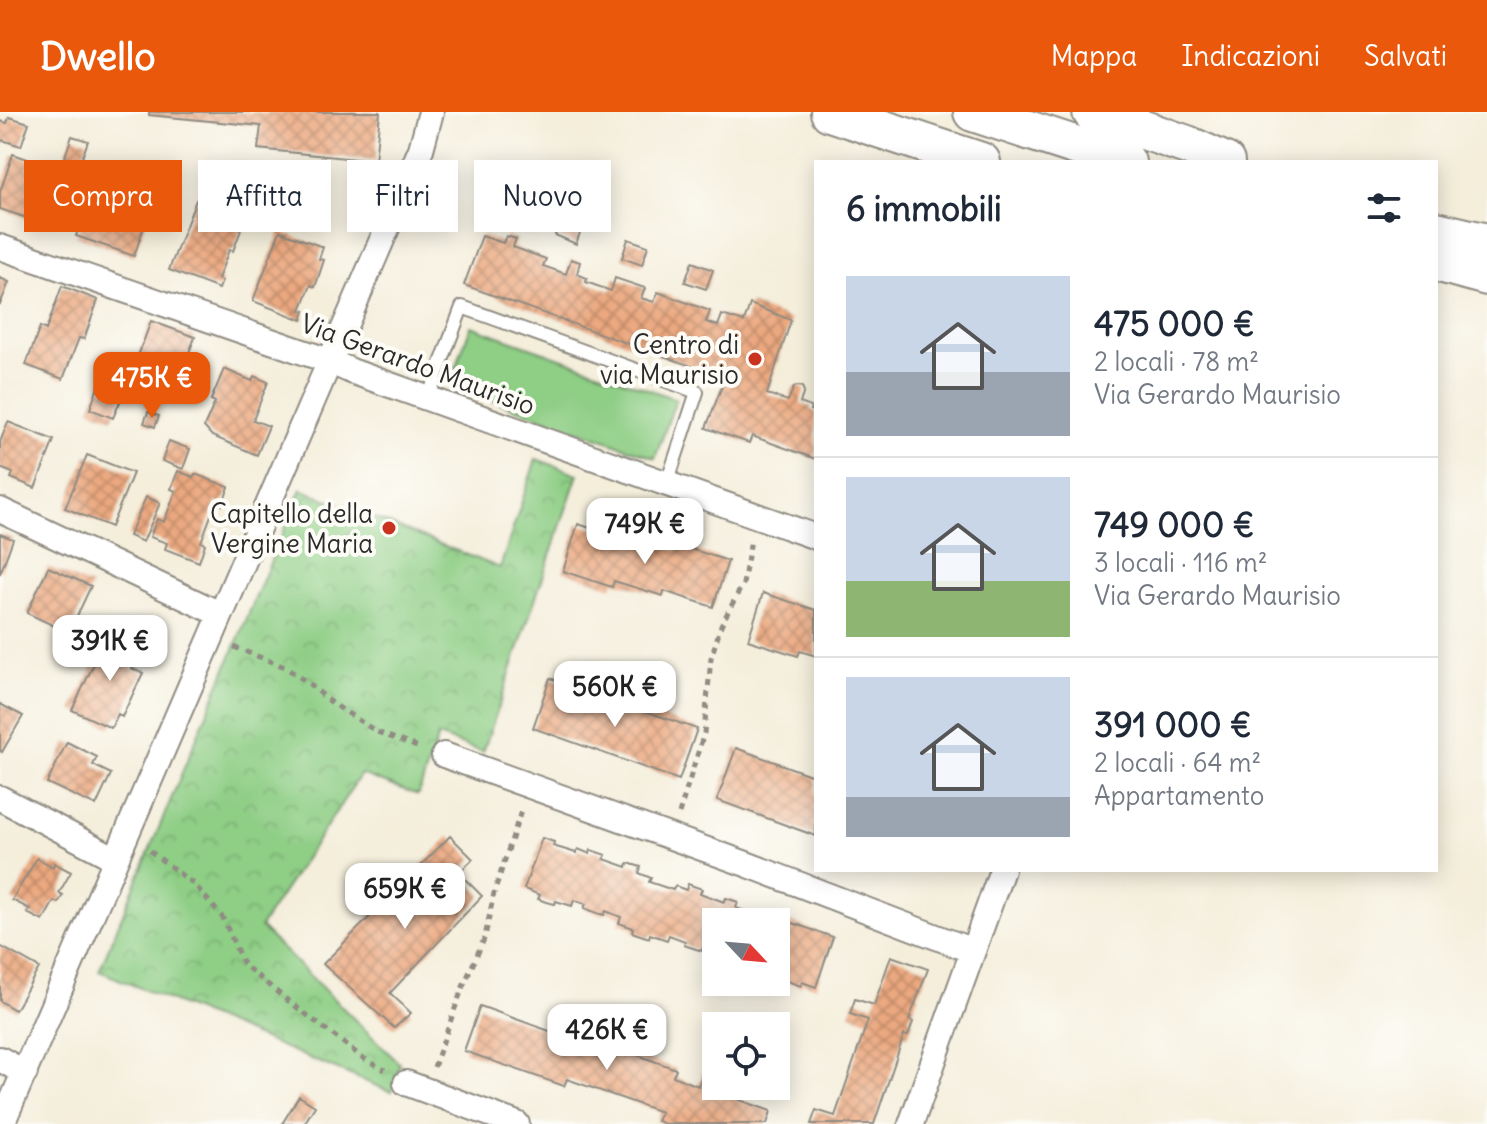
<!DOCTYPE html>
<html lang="it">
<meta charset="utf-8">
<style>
body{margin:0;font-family:Delius,sans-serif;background:#f6f6f7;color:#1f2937;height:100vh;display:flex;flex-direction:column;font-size:30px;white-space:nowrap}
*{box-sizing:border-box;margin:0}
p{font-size:26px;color:#747a83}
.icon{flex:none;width:44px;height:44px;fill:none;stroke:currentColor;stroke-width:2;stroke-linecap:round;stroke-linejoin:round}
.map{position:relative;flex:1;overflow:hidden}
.side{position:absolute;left:814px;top:48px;width:624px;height:712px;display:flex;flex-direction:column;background:#fff;border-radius:0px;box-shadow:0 4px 20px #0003}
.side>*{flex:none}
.hud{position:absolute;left:24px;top:48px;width:670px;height:72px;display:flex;gap:16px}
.needle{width:52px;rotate:116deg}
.fabs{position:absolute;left:702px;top:796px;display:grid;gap:16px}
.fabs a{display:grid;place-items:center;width:88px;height:88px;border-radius:0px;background:#fff;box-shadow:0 4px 20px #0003;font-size:40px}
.price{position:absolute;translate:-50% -68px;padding:0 18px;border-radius:16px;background:#fff;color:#222;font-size:26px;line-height:52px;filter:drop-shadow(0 2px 4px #0008)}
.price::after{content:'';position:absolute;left:50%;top:48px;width:24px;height:18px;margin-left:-12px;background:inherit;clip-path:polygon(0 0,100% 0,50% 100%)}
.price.current{background:#ea580c;color:#fff}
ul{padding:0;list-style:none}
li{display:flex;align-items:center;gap:24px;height:200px;padding:0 32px}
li+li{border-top:2px solid #e0e1e3}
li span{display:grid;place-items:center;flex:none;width:224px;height:160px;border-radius:0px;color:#555}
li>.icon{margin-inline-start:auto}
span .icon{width:96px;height:96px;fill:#fffc;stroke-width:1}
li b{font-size:34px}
h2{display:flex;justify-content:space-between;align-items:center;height:96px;padding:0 32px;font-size:34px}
.pill{padding:0 28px;border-radius:0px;background:#fff;box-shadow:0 4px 20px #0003;font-size:28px;line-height:72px}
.pill.current{background:#ea580c;color:#fff}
header{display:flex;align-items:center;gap:48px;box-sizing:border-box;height:112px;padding:0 40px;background:#ea580c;color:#fff}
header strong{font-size:38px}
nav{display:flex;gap:44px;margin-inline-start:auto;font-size:28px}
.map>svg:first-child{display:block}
</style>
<header>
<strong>Dwello</strong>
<nav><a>Mappa</a><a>Indicazioni</a><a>Salvati</a></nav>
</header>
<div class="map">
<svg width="1487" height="1012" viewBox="0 0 1487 1012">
<defs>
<pattern id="park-crowns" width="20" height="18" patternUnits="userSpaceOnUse" patternTransform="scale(2)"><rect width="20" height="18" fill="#8ece85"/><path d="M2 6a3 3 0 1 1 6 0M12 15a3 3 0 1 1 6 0" fill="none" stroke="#7bb173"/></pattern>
<pattern id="building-cross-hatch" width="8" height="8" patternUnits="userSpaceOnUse" patternTransform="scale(2)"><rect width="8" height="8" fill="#eca980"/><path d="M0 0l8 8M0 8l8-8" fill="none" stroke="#bf8a69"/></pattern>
</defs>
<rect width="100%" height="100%" fill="#fdfcf7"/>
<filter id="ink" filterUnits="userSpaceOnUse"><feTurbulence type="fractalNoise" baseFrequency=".0125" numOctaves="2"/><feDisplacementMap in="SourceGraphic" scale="16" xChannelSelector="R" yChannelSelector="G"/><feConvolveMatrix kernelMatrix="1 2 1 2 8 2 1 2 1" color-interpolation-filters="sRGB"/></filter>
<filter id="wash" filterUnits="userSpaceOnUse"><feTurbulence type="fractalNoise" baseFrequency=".006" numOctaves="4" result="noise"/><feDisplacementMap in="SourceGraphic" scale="32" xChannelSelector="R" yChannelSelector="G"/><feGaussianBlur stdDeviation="1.8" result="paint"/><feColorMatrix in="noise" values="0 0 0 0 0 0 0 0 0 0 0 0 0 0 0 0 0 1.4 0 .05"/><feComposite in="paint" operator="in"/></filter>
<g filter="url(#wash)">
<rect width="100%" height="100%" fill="#f4eedb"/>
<!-- grass -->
<path fill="#8ece85" stroke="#5c7c58" stroke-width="2" d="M471,214L676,287L655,346L449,273Z"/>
<!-- park -->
<path fill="url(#park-crowns)" stroke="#5c7c58" stroke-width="2" d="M536,347L578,362L483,640L438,624L418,683L361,662L260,815L400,952L391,980L99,859L301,377L500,456Z"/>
<g id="blocks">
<!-- building -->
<path fill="url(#building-cross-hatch)" d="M149,0H380L375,49L258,37L261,14L149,3Z
M9,5L29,11L21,34L2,28L0,33V9L7,11Z
M72,24L88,29L80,51L64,47Z
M13,42L63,59L45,112L0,97V80Z
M95,71L152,91L134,144L76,124Z
M196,88L238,104L234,115L241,118L233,139L229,138L218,167L222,169L219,177L169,158Z
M562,104L583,112L576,132L555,123Z
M280,119L323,135L319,147L324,148L315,175L311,173L301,198L305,199L302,208L253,189Z
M482,124L503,131L506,124L516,127L513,135L546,147L543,154L566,162L571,147L580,150L577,162L587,166L586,170L611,179L615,166L645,176L641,186L654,190L658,180L710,199L706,210L718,214L722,203L744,210L750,192L791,208L767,282L788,289L794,275L798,274L802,275L804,279L800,291L811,295L810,298L816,300V347L752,324L749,331L706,316L725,266L464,173Z
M628,127L648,134L642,153L622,146Z
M692,150L713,158L706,177L685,170Z
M0,166L9,170L0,193Z
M62,174L98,188L84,227L79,226L63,267L26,253L40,215L46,218Z
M151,209L195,225L170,290L127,274Z
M224,257L252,269L254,264L268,270L253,308L269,314L257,343L212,324L204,315L215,290L211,288Z
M98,275L122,285L113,306L90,297Z
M148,300L159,304L155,315L144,311Z
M8,310L54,328L35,376L11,366L13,361L0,356V330Z
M169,329L190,337L183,357L162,349Z
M87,343L133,361L111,415L65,396Z
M178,359L193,365L195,362L229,375L222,393L216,390L201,430L205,432L199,450L165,437L167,431L150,425L157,407L164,410L176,379L171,377Z
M146,385L160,391L143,430L129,424Z
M578,412L627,428L629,423L677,439L679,433L728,449L713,495L664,479L663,484L614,469L612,475L563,459Z
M0,422L13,427L0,462Z
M48,455L91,474L69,521L27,501Z
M763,481L816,498V544L800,539L798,544L748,528Z
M108,522L140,537L131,556L143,561L122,605L118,602L111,616L72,598Z
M550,566L697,617L679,668L533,616Z
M0,592L23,604L2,640L0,639Z
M67,630L97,645L93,653L111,662L96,694L47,671Z
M736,636L816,665V724L717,688Z
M450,724L473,747L459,761L482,784L390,881L411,901L394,916L323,852Z
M542,726L554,730L553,734L576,741L578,737L590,742L591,738L606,743L604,747L627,755L628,751L641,755L639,761L651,766L649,770L673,778L675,774L686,778L688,772L702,777L700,781L724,790L726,786L738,790L736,796L750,801L748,805L761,810H716V839L703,835L702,839L684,833L685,829L669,823L667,828L650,822L649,826L632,820L633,816L619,811L621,805L606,799L604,803L597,801L584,796L586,792L574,788L572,794L556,789L555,792L546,790L538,787L540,783L524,777Z
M37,746L53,755L54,751L71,760L59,781L63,783L58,791L54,789L43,809L27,801L30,797L12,788Z
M784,808L833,825L816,875L802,870L801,874L778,866L780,862L776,861V810L783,813Z
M0,834L39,856L15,898L0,889Z
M891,844L928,857L909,908L913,910L908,924L904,923L874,1012H811L816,998L835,1004L868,908L850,902L855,887L874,893Z
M480,894L580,930L582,923L676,957L673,964L698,974L703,960L716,964V974H723L720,981L771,999L767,1012H665L657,1009L661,1000L567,967L564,974L464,939Z
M299,984L315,994L304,1012H282Z"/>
</g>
</g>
<g filter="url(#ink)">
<use href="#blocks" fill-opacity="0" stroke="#908c83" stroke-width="2"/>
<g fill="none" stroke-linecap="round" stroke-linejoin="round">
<defs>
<path id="service" d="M428,286L462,195L697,280L667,371"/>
<path id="minor" d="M0,135L329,249L351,259L816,425
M0,398L220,502
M444,643L746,752L973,839
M0,686L116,747
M0,947L25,961
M406,971L517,1012
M2,1012L421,37L431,0
M911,1012L1002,758"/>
<path id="primary" d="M830,0L981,50
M973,0L1126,50
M1092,0L1187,33L1225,50
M1436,119L1487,131
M1436,150L1487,164"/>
</defs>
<!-- service casing -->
<use href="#service" stroke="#908c83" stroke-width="16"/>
<!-- minor casing -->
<use href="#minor" stroke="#908c83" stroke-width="28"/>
<!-- primary casing -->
<use href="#primary" stroke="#908c83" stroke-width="42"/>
<!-- path -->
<path stroke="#908c83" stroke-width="5" stroke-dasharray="6 6" stroke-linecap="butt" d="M234,535L285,555L308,571L332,591L377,620L420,636
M679,702L704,621L711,546L721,513L743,472L751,428
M150,739L196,774L223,806L243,852L282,884L363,946L385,958
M434,955L462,877L485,825L494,781L522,696"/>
<!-- service -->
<use href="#service" stroke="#fff" stroke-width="12"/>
<!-- minor -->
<use href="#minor" stroke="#fff" stroke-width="24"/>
<!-- primary -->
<use href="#primary" stroke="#fff" stroke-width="38"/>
</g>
</g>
<!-- markers -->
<g fill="#c8321e" stroke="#fdfcf7" stroke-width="3">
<circle cx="755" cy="247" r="8"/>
<circle cx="389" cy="416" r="8"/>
</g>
<g text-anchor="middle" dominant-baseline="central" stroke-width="8" stroke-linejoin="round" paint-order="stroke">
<!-- poi labels -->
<g font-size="26" fill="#2b2b2b" stroke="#fdfcf7" text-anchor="end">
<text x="739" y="232">Centro di<tspan x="739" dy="30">via Maurisio</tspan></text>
<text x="373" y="401">Capitello della<tspan x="373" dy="30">Vergine Maria</tspan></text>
</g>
<!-- street labels -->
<g font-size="26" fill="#2b2b2b" stroke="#fdfcf7">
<text transform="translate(418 252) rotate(20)">Via Gerardo Maurisio</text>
</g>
</g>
</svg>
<div class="fabs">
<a><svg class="needle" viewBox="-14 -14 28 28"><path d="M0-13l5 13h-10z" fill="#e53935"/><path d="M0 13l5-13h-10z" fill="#747a83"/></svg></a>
<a><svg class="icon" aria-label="locate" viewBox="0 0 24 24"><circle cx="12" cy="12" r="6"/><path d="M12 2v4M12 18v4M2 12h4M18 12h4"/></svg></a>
</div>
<b class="price current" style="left:152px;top:308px">475K €</b>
<b class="price" style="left:645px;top:454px">749K €</b>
<b class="price" style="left:110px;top:571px">391K €</b>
<b class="price" style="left:615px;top:617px">560K €</b>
<b class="price" style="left:405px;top:819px">659K €</b>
<b class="price" style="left:607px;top:960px">426K €</b>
<div class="hud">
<a class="pill current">Compra</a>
<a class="pill">Affitta</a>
<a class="pill">Filtri</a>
<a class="pill">Nuovo</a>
</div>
<section class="side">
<h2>6 immobili<svg class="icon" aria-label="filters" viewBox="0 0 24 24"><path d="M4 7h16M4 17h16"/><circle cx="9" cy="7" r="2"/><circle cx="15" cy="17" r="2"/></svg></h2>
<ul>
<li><span style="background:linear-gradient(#c9d6e8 60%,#9aa5b1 0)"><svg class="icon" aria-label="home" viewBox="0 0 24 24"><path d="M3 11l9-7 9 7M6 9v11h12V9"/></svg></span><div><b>475 000 €</b><p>2 locali · 78 m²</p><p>Via Gerardo Maurisio</p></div></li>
<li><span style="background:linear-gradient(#c9d6e8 65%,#8fb573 0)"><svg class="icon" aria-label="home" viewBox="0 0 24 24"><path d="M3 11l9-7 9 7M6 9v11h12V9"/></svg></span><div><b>749 000 €</b><p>3 locali · 116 m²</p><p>Via Gerardo Maurisio</p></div></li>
<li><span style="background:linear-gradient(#c9d6e8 75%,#9aa5b1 0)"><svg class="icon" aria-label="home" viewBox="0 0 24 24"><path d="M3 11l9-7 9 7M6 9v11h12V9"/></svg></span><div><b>391 000 €</b><p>2 locali · 64 m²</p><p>Appartamento</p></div></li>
</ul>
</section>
</div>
